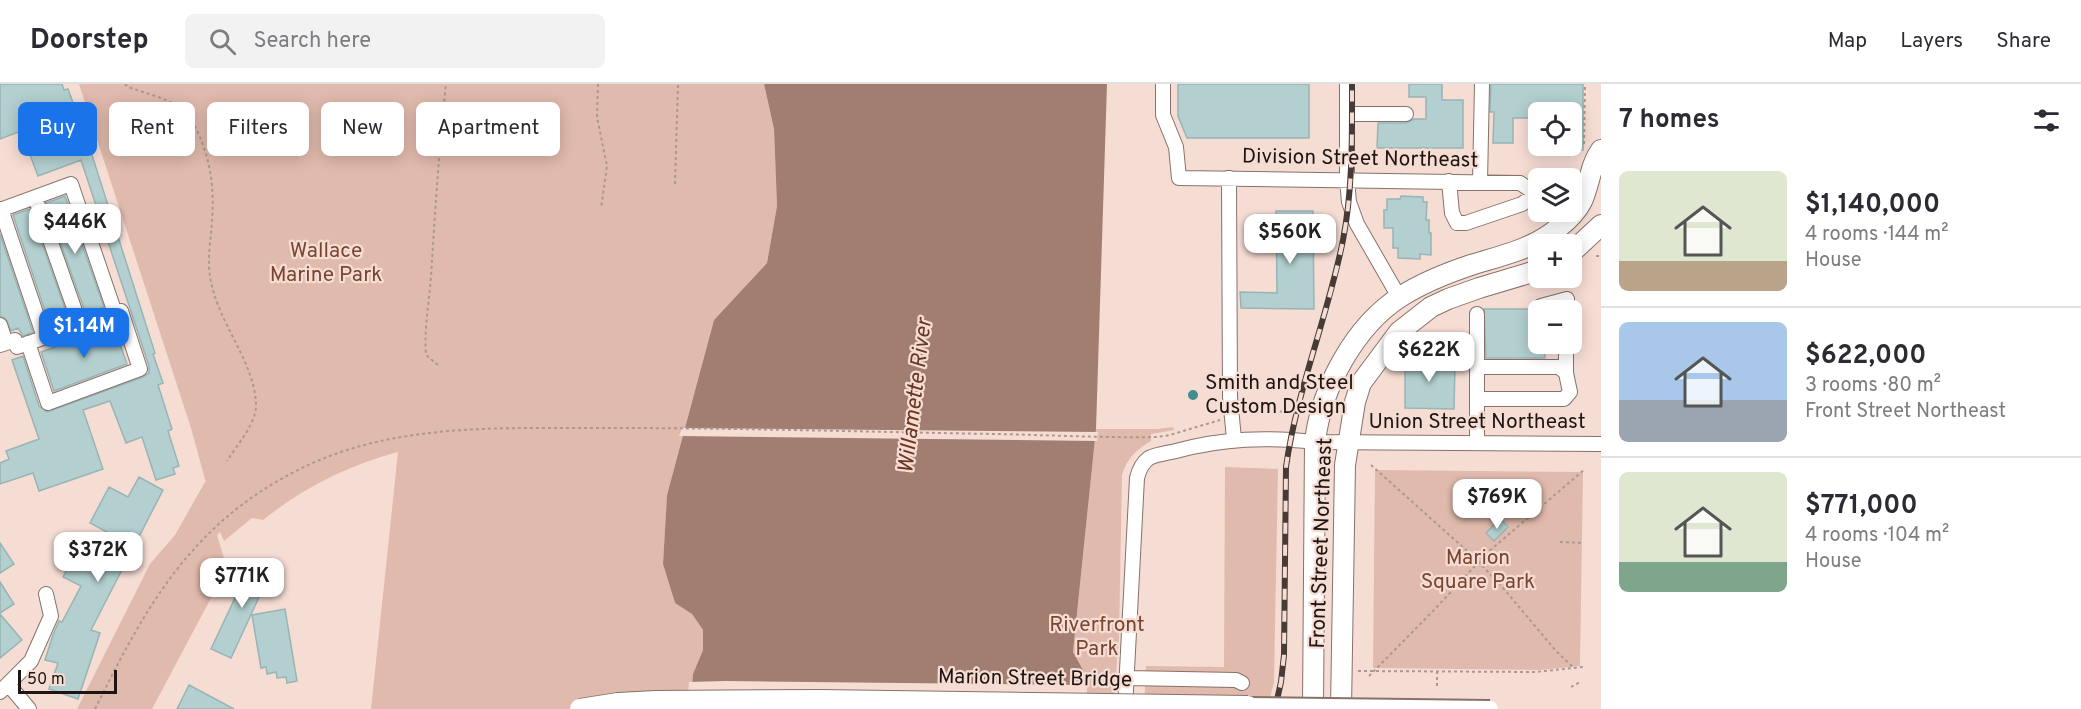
<!DOCTYPE html>
<meta charset="utf-8">
<style>
body{margin:0;font-family:Overpass,sans-serif;background:#f2f2f3;color:#2b2b33;height:100vh;display:flex;flex-direction:column;font-size:22px;white-space:nowrap}
*{box-sizing:border-box;margin:0}
p{font-size:20px;color:#7c7c81}
.icon{flex:none;width:33px;height:33px;fill:none;stroke:currentColor;stroke-width:2;stroke-linecap:round;stroke-linejoin:round}
.map{position:relative;flex:1;overflow:hidden}
.panel{display:flex;flex-direction:column;background:#fff;width:480px}
.panel>*{flex:none}
.guide{position:absolute;left:18px;top:18px;width:570px;height:54px;display:flex;gap:12px}
.controls{position:absolute;left:1528px;top:18px;display:grid;gap:12px}
.controls a{display:grid;place-items:center;width:54px;height:54px;border-radius:9px;background:#fff;box-shadow:0 3px 15px #0003;font-size:30px}
.scale{position:absolute;left:18px;bottom:15px;width:99px;box-sizing:border-box;padding-left:6px;border:3px solid #1e1512;border-top:0;font-size:16px;line-height:21px;white-space:nowrap;color:#1e1512;-webkit-text-stroke:4px #f6ddd4;paint-order:stroke}
.price{position:absolute;translate:-50% -51px;padding:0 14px;border-radius:12px;background:#fff;color:#222;font-size:20px;line-height:39px;filter:drop-shadow(0 2px 3px #0008)}
.price::after{content:'';position:absolute;left:50%;top:36px;width:18px;height:14px;margin-left:-9px;background:inherit;clip-path:polygon(0 0,100% 0,50% 100%)}
.price.active{background:#1a73e8;color:#fff}
ul{padding:0;list-style:none}
li{display:flex;align-items:center;gap:18px;height:150px;padding:0 18px}
li+li{border-top:2px solid #e1e1e2}
li span{display:grid;place-items:center;flex:none;width:168px;height:120px;border-radius:9px;color:#555}
li>.icon{margin-inline-start:auto}
span .icon{width:72px;height:72px;fill:#fffc;stroke-width:1}
li b{font-size:26px}
h2{display:flex;justify-content:space-between;align-items:center;height:72px;padding:0 18px;font-size:26px}
.pill{padding:0 21px;border-radius:9px;background:#fff;box-shadow:0 3px 15px #0003;font-size:21px;line-height:54px}
.pill.active{background:#1a73e8;color:#fff}
header{display:flex;align-items:center;gap:36px;box-sizing:border-box;height:84px;padding:0 30px;background:#fff;border-bottom:2px solid #e1e1e2}
header strong{font-size:28px}
nav{display:flex;gap:33px;margin-inline-start:auto;font-size:21px}
.search{width:420px;height:54px;background:#f2f2f3;display:flex;align-items:center;gap:15px;box-sizing:border-box;padding:0 21px;border-radius:9px;color:#7c7c81;font-size:22px}
main{display:flex;flex:1;min-height:0}
.map>svg:first-child{display:block}
</style>
<header>
<strong>Doorstep</strong>
<div class="search"><svg class="icon" aria-label="search" viewBox="0 0 24 24"><circle cx="10" cy="10" r="6"/><path d="M15 15l6 6"/></svg>Search here</div>
<nav><a>Map</a><a>Layers</a><a>Share</a></nav>
</header>
<main>
<div class="map">
<svg width="1601" height="625" viewBox="0 0 1601 625">
<rect width="100%" height="100%" fill="#f6ddd4"/>
<!-- green -->
<path fill="#e0baac" d="M79,0H764L774,45L777,122L767,179L714,236L667,411L663,480L675,519L692,530L703,546V566L693,590L690,625H371L398,368C348,381 303,404 263,436L252,434L224,457L220,448L217,451L227,484L152,625H77L150,480L175,451L205,398L206,399L191,344Z
M1173,343L1174,346L1151,350V357C1136,366 1127,374 1122,391L1119,554L1113,625H1084L1073,568L1096,345H1157Z
M1225,383L1278,385L1274,598L1267,625H1144L1146,582L1224,583Z
M1375,386L1583,388L1580,582L1539,586L1373,584Z"/>
<!-- water -->
<path fill="#a27e70" d="M764,0H1107L1096,345L1073,568L1084,588V625H690L693,590L703,566V546L692,530L675,519L663,480L667,411L714,236L767,179L777,122L774,45Z"/>
<!-- pier -->
<path fill="#f6ddd4" d="M682,344L1098,348L1097,357L679,352Z
M725,597L1087,601V625H687L689,598Z"/>
<!-- building -->
<path fill="#b3cfcf" stroke="#98b4b4" stroke-width="1.5" d="M0,0H62L64,6L68,5L92,71L155,269L153,270L163,299L158,301L172,345L168,347L179,382L173,384L175,390L156,396L142,353L126,359L110,317L83,326L103,385L39,407L33,389L0,400V379L9,375L6,367L39,355L12,276L23,272L39,322L47,328L143,293L149,289V282L81,76L38,92L21,47L0,55Z
M1178,0H1309V54H1187L1178,32Z
M1409,0H1442V16H1463V64H1377L1378,39H1406L1414,35H1426V13H1409Z
M1491,0H1583V66H1572V28H1539V34H1513V59H1493L1494,28H1490Z
M65,112L104,223L86,230L46,119Z
M1401,112L1423,113V118H1427L1426,136H1429V149H1431V171L1420,170V175L1398,174V164H1393V144H1384V126H1387V115H1400Z
M30,125L69,236L50,242L13,131Z
M1276,127H1313L1314,225L1241,224L1240,208L1277,209Z
M0,150L33,248L23,252L18,244L11,247L6,235L0,232Z
M1484,225H1533L1539,231V260H1544L1545,274H1486Z
M114,243L127,280L54,307L41,268Z
M1405,272L1443,273V281H1455L1454,325L1405,324Z
M139,393L163,406L91,546L100,549L78,615L49,605L58,579L45,576L53,551L59,537L62,538L81,502L63,493L78,464L96,473L109,449L90,439L109,403L128,413Z
M1500,435L1508,443L1494,457L1486,449Z
M0,459L14,480L0,489Z
M253,476L272,485L231,574L211,565Z
M0,498L14,520L0,529Z
M285,525L297,597L287,599L286,593L277,594L276,588L267,590L266,583L261,584L252,531Z
M0,530L22,556L0,574Z
M189,601L234,625H177Z"/>
<g fill="none" stroke-linecap="round" stroke-linejoin="round">
<defs>
<path id="minor" d="M1163,0V31L1176,63L1179,94L1520,99L1536,110L1522,120L1466,139H1457L1452,129L1449,97
M1347,0V96L1349,118L1357,140L1399,213
M1347,30H1406
M1229,94L1230,313L1234,355
M1480,98L1482,0
M35,113L80,241
M1,125L44,253
M0,126L71,100L115,229L17,263L15,256L0,261
M1541,222L1567,215V226
M0,241L6,259
M28,259L48,319L140,285L121,227L115,229
M1439,263L1477,265
M1477,283H1559L1566,289L1570,308L1564,315H1477
M1566,289V260
M1477,359V230
M1127,594L1236,596L1242,599
M8,600L29,625
M0,608L31,577L51,532L46,510
M1125,625L1137,394C1139,386 1142,379 1149,374C1157,370 1168,369 1176,367C1224,354 1266,353 1315,358L1601,360"/>
<path id="highway" d="M1572,168L1601,141
M1313,625L1315,358C1321,304 1355,242 1400,213C1422,199 1447,189 1471,181C1500,172 1534,165 1558,144C1567,137 1577,127 1582,117C1590,100 1590,81 1601,66
M1341,625L1345,381L1355,318L1361,299L1399,248L1431,223L1448,215L1479,204L1539,186"/>
</defs>
<!-- minor casing -->
<use href="#minor" stroke="#877169" stroke-width="16"/>
<!-- highway casing -->
<use href="#highway" stroke="#877169" stroke-width="22"/>
<!-- path -->
<path stroke="#ac9891" stroke-width="2" stroke-dasharray="3 3" stroke-linecap="butt" d="M125,0L128,3C144,9 180,17 189,32C209,64 215,100 212,137C211,155 207,174 210,192C216,237 255,277 256,321C256,340 237,361 227,377
M598,0L597,33L607,82L601,124
M1584,60L1585,0
M675,100L678,0
M1596,172H1601
M438,281L426,271C424,244 429,219 431,193C435,128 439,64 446,0
M1244,329L1296,327
M1371,381L1474,473L1504,505L1556,567L1574,584
M1560,458L1584,459
M1358,587L1535,588L1583,583
M1437,587V605
M1369,592L1434,526L1487,469L1585,385
M1571,603L1580,598
M95,625C145,524 190,442 294,388C393,336 507,345 615,344C742,344 869,348 996,350C1050,351 1104,354 1157,353L1170,351L1220,336"/>
<!-- minor -->
<use href="#minor" stroke="#fff" stroke-width="14"/>
<!-- highway -->
<use href="#highway" stroke="#fff" stroke-width="20"/>
<defs>
<path id="rail" d="M1275,625L1281,598L1284,571L1286,383C1297,305 1328,232 1343,156C1353,104 1352,52 1352,0"/>
</defs>
<!-- rail casing -->
<use href="#rail" stroke="#473b37" stroke-width="6"/>
<!-- rail -->
<use href="#rail" stroke="#f6ddd4" stroke-width="4" stroke-dasharray="11" stroke-linecap="butt"/>
<defs>
<path id="major-bridge" d="M1248,622L1490,625"/>
<path id="highway-bridge" d="M580,625L618,619L656,617L819,616L1248,622"/>
</defs>
<!-- major-bridge casing -->
<use href="#major-bridge" stroke="#877169" stroke-width="20" stroke-linecap="butt"/>
<!-- highway-bridge casing -->
<use href="#highway-bridge" stroke="#877169" stroke-width="22" stroke-linecap="butt"/>
<!-- major-bridge -->
<use href="#major-bridge" stroke="#fff" stroke-width="16"/>
<!-- highway-bridge -->
<use href="#highway-bridge" stroke="#fff" stroke-width="20"/>
</g>
<!-- markers -->
<circle fill="#448c8d" stroke="#f6ddd4" stroke-width="2" cx="1193" cy="311" r="6"/>
<g text-anchor="middle" dominant-baseline="central" stroke-width="4.5" stroke-linejoin="round" paint-order="stroke">
<!-- street labels -->
<g font-size="21" fill="#1e1512" stroke="#f6ddd4">
<text transform="translate(1360 75) rotate(1)">Division Street Northeast</text>
<text x="1477" y="338">Union Street Northeast</text>
<text transform="translate(1322 459) rotate(-88)">Front Street Northeast</text>
<text transform="translate(1035 595) rotate(1)">Marion Street Bridge</text>
</g>
<!-- park labels -->
<g font-size="21" fill="#7a4530" stroke="#f6ddd4">
<text x="326" y="167">Wallace<tspan x="326" dy="24">Marine Park</tspan></text>
<text x="1478" y="474">Marion<tspan x="1478" dy="24">Square Park</tspan></text>
<text x="1097" y="541">Riverfront<tspan x="1097" dy="24">Park</tspan></text>
</g>
<!-- poi labels -->
<g font-size="21" fill="#1e1512" stroke="#f6ddd4" text-anchor="start">
<text x="1205" y="299">Smith and Steel<tspan x="1205" dy="24">Custom Design</tspan></text>
</g>
<!-- water labels -->
<g font-size="22" font-style="italic" fill="#6b3722" stroke="#f6ddd4">
<text transform="translate(916 312) rotate(-83)">Willamette River</text>
</g>
</g>
</svg>
<div class="controls">
<a><svg class="icon" aria-label="locate" viewBox="0 0 24 24"><circle cx="12" cy="12" r="6"/><path d="M12 2v4M12 18v4M2 12h4M18 12h4"/></svg></a>
<a><svg class="icon" aria-label="layers" viewBox="0 0 24 24"><path d="M12 4l9 5-9 5-9-5zM3 14l9 5 9-5"/></svg></a>
<a>+</a>
<a>−</a>
</div>
<div class="scale">50 m</div>
<b class="price" style="left:75px;top:171px">$446K</b>
<b class="price" style="left:1290px;top:181px">$560K</b>
<b class="price active" style="left:84px;top:275px">$1.14M</b>
<b class="price" style="left:1429px;top:299px">$622K</b>
<b class="price" style="left:1497px;top:446px">$769K</b>
<b class="price" style="left:98px;top:499px">$372K</b>
<b class="price" style="left:242px;top:525px">$771K</b>
<div class="guide">
<a class="pill active">Buy</a>
<a class="pill">Rent</a>
<a class="pill">Filters</a>
<a class="pill">New</a>
<a class="pill">Apartment</a>
</div>
</div>
<section class="panel">
<h2>7 homes<svg class="icon" aria-label="filters" viewBox="0 0 24 24"><path d="M4 7h16M4 17h16"/><circle cx="9" cy="7" r="2"/><circle cx="15" cy="17" r="2"/></svg></h2>
<ul>
<li><span style="background:linear-gradient(#dfe7d0 75%,#b9a48a 0)"><svg class="icon" aria-label="home" viewBox="0 0 24 24"><path d="M3 11l9-7 9 7M6 9v11h12V9"/></svg></span><div><b>$1,140,000</b><p>4 rooms · 144 m²</p><p>House</p></div></li>
<li><span style="background:linear-gradient(#a9c7e8 65%,#9aa5b1 0)"><svg class="icon" aria-label="home" viewBox="0 0 24 24"><path d="M3 11l9-7 9 7M6 9v11h12V9"/></svg></span><div><b>$622,000</b><p>3 rooms · 80 m²</p><p>Front Street Northeast</p></div></li>
<li><span style="background:linear-gradient(#dfe7d0 75%,#7fa58c 0)"><svg class="icon" aria-label="home" viewBox="0 0 24 24"><path d="M3 11l9-7 9 7M6 9v11h12V9"/></svg></span><div><b>$771,000</b><p>4 rooms · 104 m²</p><p>House</p></div></li>
</ul>
</section>
</main>
